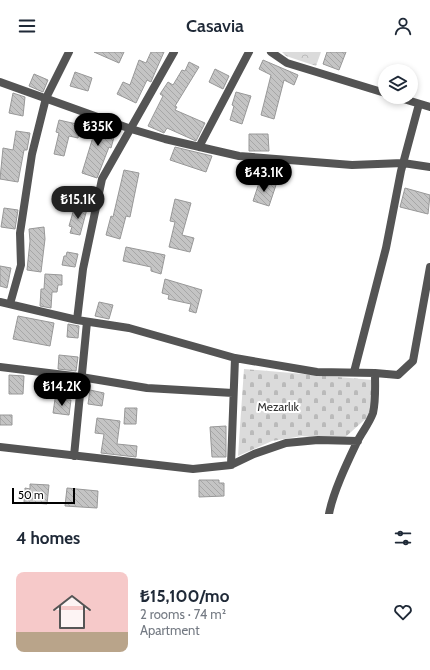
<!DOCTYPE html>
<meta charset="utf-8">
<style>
body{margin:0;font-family:Cabin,sans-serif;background:#f6f6f7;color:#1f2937;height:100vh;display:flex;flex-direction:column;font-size:15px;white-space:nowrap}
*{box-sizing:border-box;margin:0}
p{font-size:13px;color:#747a83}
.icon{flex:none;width:22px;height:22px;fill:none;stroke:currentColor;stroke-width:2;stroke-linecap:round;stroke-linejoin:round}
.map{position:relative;height:462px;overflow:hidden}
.side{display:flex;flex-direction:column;background:#fff;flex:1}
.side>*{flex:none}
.buttons{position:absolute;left:378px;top:12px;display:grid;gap:8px}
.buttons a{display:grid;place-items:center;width:40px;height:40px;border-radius:50%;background:#fff;box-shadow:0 2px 6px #0003;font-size:20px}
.scale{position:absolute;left:12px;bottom:10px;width:63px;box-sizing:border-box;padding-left:4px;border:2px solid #000;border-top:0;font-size:11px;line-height:14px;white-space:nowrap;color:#000;-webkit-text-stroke:3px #fff;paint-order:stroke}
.price{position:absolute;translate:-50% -34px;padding:0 9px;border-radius:14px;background:#000;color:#fff;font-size:13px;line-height:26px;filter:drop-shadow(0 1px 2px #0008)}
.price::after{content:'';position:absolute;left:50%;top:24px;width:12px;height:9px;margin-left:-6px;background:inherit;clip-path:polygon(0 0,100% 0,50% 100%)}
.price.on{background:#222;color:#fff}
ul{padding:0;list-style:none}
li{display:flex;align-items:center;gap:12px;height:100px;padding:0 16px}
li+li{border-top:1px solid #e0e1e3}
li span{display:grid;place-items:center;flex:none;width:112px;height:80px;border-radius:8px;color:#555}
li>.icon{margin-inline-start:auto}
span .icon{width:48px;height:48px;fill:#fffc;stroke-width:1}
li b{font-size:17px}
h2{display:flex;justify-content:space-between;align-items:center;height:48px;padding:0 16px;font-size:17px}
header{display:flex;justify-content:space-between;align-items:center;height:52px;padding:0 16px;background:#fff;font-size:18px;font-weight:600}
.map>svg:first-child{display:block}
</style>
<header><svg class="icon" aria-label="menu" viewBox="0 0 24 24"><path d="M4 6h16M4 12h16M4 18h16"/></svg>Casavia<svg class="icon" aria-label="person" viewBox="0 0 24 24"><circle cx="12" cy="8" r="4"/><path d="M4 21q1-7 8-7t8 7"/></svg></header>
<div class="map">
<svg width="430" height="462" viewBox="0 0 430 462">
<defs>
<pattern id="forest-crowns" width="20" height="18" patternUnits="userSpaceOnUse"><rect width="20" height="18" fill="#dbdbdb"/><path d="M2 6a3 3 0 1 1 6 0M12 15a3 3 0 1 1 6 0" fill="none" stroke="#bababa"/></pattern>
<pattern id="cemetery-stones" width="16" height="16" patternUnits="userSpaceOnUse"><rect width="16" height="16" fill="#dbdbdb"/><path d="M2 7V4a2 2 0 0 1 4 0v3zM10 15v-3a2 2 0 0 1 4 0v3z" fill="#bababa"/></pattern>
<pattern id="building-back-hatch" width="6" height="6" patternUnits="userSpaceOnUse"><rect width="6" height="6" fill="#c4c4c4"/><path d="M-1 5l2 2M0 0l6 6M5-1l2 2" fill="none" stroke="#a7a7a7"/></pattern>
</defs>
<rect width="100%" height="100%" fill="#fff"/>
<!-- forest -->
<path fill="url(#forest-crowns)" d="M282,0H321L316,14L286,4Z"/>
<!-- cemetery -->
<path fill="url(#cemetery-stones)" d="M244,317L373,328L371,362L341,389L302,384L272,389L238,404Z"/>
<!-- building -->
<path fill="url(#building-back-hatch)" stroke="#989898" d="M94,0H124L119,11Z
M151,0H164L153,25L151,30L147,28L136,51L117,42L123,30L130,33L139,8L146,11Z
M327,0H346L339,18L323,12Z
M263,8L298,23L294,33L284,28L274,67L261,63L271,23L259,17Z
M189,10L199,15L175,54L177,55L175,58L205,71L196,89L167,76L164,81L148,74L163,44L160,42L168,30L173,33L182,18L185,19Z
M215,17L229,24L223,37L209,30Z
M75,20L92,26L88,39L70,34Z
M34,22L48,28L43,40L29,34Z
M236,40L251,44L242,72L230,68L234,54L232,53Z
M13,41L25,45L23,64L9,61Z
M85,66L116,78L111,96L109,95L97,126L82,121L93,85L91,84L94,76L83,73Z
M59,68L81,73L78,86L69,84L64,104L54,102L59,81L56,80Z
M16,79L30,81L27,98H24L18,130L0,127L3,96L13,98Z
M249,82H268L269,99H249Z
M175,95L212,104L206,120L170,108Z
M124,118L139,121L130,165L126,164L120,187L106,183L111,164L113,165Z
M260,128L276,133L269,154L253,149Z
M405,136L430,143L428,162L400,155Z
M175,147L191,151L182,183L194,186L190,200L169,195L175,170L170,169Z
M75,153L87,157L80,183L70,181L72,175L69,174Z
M4,156L18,158L15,177L1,175Z
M44,175L45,187L41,220L27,218L30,189L29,177Z
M126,195L165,203L161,222L151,219V215L123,209Z
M67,200L78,202L75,215L62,213L64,204H66Z
M0,214L11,216L7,236L0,234Z
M45,222L62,223V233H58L57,240H52L51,256L40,254L41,237H44Z
M165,227L202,238L196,261L189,259L191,252L168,247L169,243L162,241Z
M99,250L113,253L109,267L95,264Z
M18,264L54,271L50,294L13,287Z
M68,272L79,274L78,286L67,285Z
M59,303L78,305L76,319L58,317Z
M9,323L24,324L23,342H9Z
M90,338L104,341L102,354L88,352Z
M55,347L71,348L69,363L53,361Z
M125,356H137L136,372H124Z
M0,363H12V373H0Z
M97,366L120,369L117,392L137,394L136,405L101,401L104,382L95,381Z
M226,374V405H212L210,375Z
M199,428H219V431H224V444L199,445Z
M30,432L49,433L47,452L24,450L25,436L30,437Z
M67,436L98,439L97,456L65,454Z"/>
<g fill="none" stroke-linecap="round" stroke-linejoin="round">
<!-- street -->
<path stroke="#545454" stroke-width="8" d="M271,0L287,11L385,41
M0,30L131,77L165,87L239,104L352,113L403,111L430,115
M397,45L430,55
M199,95L249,0
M0,250L77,268L129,276L235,306L317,320L375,321
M10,252L21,213L20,181L32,102L46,46L69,0
M77,268L83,217L102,127L174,0
M0,315L81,325L147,336L233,341
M354,320L386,196L401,119L419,52
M0,395L193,417L231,413L254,402L286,391L318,388L358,389
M74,404L87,270
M231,413L235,306
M329,462C333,440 347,411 357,390C362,380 369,372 373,361C376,348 375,334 375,321L398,323L413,309L430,215"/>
</g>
<g text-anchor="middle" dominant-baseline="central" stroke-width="4" stroke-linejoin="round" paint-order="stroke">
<!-- park labels -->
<g font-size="12" fill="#323232" stroke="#fff">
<text x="278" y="354">Mezarlık</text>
</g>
</g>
</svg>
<div class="buttons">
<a><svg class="icon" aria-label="layers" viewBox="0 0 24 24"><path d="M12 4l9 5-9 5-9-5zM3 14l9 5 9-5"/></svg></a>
</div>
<div class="scale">50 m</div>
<b class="price" style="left:98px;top:95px">₺35K</b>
<b class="price" style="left:264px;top:141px">₺43.1K</b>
<b class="price on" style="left:78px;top:168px">₺15.1K</b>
<b class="price" style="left:62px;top:355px">₺14.2K</b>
</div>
<section class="side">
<h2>4 homes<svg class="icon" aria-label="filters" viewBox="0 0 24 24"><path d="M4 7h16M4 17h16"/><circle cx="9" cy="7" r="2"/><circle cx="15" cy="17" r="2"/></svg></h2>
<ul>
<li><span style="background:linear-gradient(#f6c9c9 75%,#b9a48a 0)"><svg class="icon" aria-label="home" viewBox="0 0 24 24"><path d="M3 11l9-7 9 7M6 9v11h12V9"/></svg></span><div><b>₺15,100/mo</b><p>2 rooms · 74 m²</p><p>Apartment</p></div><svg class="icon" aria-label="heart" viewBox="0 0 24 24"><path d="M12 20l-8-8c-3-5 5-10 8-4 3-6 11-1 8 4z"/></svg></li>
</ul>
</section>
